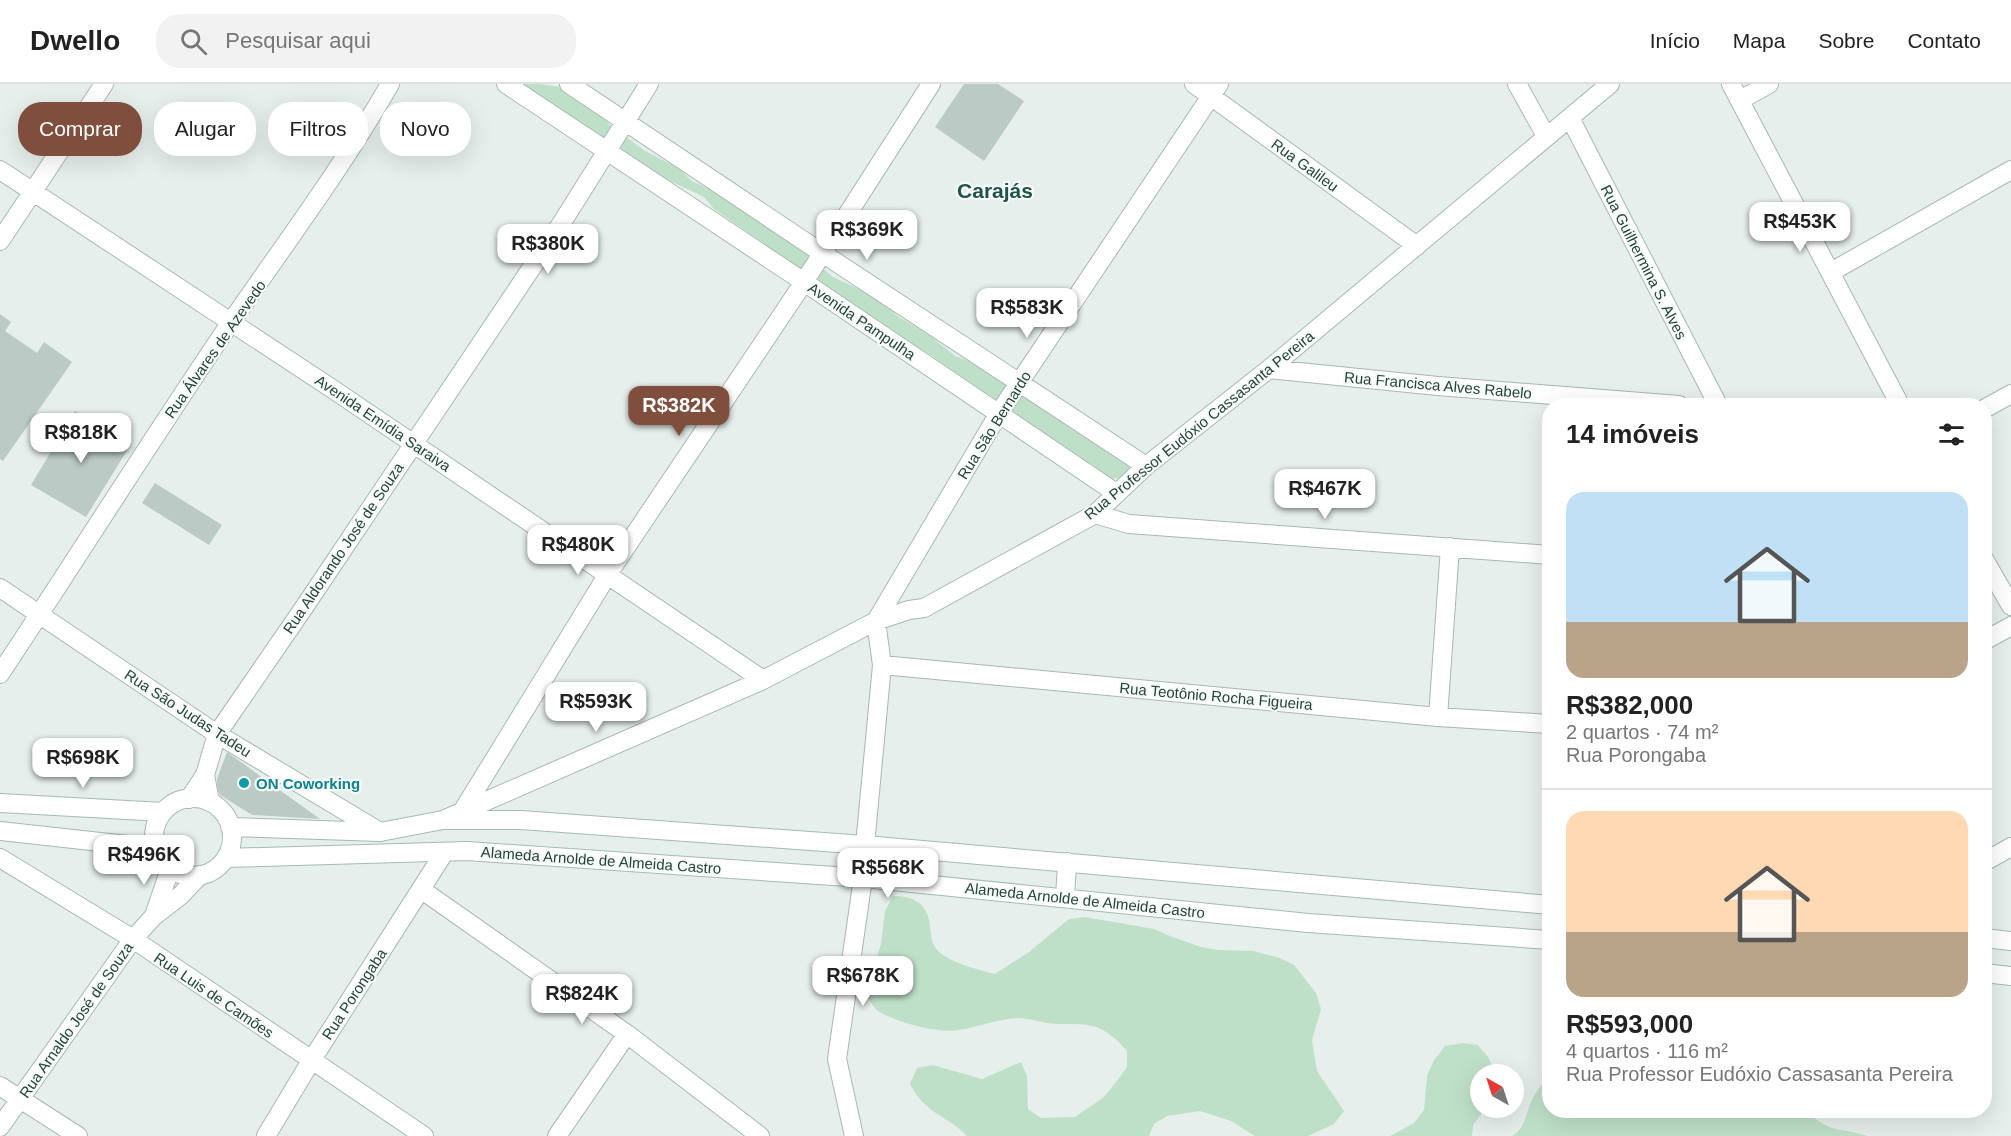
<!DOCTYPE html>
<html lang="pt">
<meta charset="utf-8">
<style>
body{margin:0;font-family:Helvetica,sans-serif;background:#f2f2f2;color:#222;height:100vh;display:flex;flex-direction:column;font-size:22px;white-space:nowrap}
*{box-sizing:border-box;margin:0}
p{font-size:20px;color:#767676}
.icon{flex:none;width:33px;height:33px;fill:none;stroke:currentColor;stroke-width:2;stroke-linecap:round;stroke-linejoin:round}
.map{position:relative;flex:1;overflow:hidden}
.panel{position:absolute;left:1542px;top:314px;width:450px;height:720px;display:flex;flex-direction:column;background:#fff;border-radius:24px;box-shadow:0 6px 24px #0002}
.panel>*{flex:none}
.guide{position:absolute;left:18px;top:18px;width:570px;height:54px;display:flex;gap:12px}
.needle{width:39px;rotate:321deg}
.tools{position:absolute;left:1470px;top:980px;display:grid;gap:12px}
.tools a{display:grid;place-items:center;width:54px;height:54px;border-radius:50%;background:#fff;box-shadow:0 6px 24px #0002;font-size:30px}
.price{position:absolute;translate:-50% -51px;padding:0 14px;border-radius:12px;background:#fff;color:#222;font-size:20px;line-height:39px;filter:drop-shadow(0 2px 3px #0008)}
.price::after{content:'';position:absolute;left:50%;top:36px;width:18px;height:14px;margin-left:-9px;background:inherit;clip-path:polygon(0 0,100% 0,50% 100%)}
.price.on{background:#804e3d;color:#fff}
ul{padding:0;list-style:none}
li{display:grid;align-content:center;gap:12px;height:318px;padding:0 24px}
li+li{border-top:2px solid #e0e0e0}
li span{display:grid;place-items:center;height:186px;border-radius:18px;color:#555}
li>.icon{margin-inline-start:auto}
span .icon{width:108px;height:108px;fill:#fffc;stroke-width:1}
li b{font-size:26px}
h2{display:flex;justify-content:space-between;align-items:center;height:72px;padding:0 24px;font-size:26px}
.chip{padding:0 21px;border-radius:24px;background:#fff;box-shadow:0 6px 24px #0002;font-size:21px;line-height:54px}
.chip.on{background:#804e3d;color:#fff}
header{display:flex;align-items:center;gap:36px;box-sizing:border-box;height:84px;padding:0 30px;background:#fff;border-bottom:2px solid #e0e0e0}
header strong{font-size:28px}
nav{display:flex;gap:33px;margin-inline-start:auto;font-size:21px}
.search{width:420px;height:54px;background:#f2f2f2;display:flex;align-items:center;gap:15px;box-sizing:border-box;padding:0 21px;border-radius:24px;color:#767676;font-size:22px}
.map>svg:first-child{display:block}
</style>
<header>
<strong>Dwello</strong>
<div class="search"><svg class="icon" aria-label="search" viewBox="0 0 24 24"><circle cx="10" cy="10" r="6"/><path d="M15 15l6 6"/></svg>Pesquisar aqui</div>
<nav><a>Início</a><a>Mapa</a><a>Sobre</a><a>Contato</a></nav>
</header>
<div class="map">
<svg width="2011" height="1052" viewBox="0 0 2011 1052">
<rect width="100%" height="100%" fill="#e6efeb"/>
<!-- green -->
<path fill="#bfe0c8" d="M512,0H540L568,4L596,24L611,42L645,67L678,84L692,97L719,110L799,163L833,193L874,212L899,233L929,251L955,272L975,279L1133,377V392L1109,395L1092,380L1078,375L929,270L907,258L890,244L874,239L802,188L789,177L714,125L704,113L662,93L644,80L629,72L624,66L615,65L563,33L530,4L515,5Z
M893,812C910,812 925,817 929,836C931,845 930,855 935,863C943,877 979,886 995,890L1029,868L1069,835L1085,833L1154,845L1170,852L1201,863L1218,866L1253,867L1280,874L1294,881L1316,909L1321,925L1312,956L1317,987L1344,1027L1334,1040L1308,1052H1255L1231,1037L1200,1027L1167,1032L1154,1040L1149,1052H967C945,1029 927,1032 910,1000L917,984L933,981L982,995L1021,978L1027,992L1028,1025L1041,1034L1075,1033L1104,1013L1116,998L1127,983V967C1102,939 1093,940 1058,940C1044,940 1031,934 1017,934C997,935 978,943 958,946C940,950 894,938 878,927C873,923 869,915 865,909L881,860L885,827Z
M1462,959L1478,961L1488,973L1495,988V990H1480V1023H1487L1473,1041L1472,1052H1390L1414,1039L1424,1026L1427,992L1434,976L1445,962Z
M1549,993L1550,1026H1806C1829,1050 1839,1043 1868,1052H1512C1527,1043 1525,1029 1532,1016C1536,1007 1542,1000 1549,993Z"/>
<!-- building -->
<path fill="#bbcac4" d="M964,0H998L1024,17L984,77L935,43Z
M0,230L11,238L5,247L37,269L44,258L72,278L3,377L0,375Z
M75,327L131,360L86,433L31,401Z
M155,399L222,441L209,461L142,419Z
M227,668L320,735L252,731L220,711L217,704V695Z"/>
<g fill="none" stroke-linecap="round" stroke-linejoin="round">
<defs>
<path id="minor" d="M506,0L804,198L1116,409
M569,0L822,169L1146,382
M1194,0L1417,162
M1517,0L1546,52
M1731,0L1900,321
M1740,16L1769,0
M1570,34L1718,321
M0,86L331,304L763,596
M0,157L104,0
M1831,188L2011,86
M1269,285L1438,302L1679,321
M1984,325L2011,310
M1095,430L1129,440L1550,471
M1984,475L2011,522
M0,504L217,650L380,748
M1984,557L2011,542
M882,581L1438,633L1550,640
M0,590C77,474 151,356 229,241C284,161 342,84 390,0
M1438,633L1450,463
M205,691L210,718
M189,715L205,691L217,650L305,522L561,140L649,0
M462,728L608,490L804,198L931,0
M443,736L763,596L876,537L909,526L924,524L1095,430L1146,382L1269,285L1610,0
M865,761L882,581L876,537L999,329L1219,0
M0,774L133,855L424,1052
M1984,778L2011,763
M422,806L627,950L760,1052
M154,832L170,785
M0,1002L78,1052
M0,1043L133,855L154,832L180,812L200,791
M266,1052L311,977L444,769
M557,1052L627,950
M854,1052L837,975L863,794"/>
<path id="secondary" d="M154 753a39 39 0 1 1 78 0a39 39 0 1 1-78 0Z
M0,719L163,728
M230,743L380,748L443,736H521L865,761L1550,821
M0,747L155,764
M226,774L467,767L863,794L1308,839L1550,856
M1065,814L1067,778
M1984,854L2011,857
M1984,889L2011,892"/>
</defs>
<!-- minor casing -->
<use href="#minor" stroke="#a8b8b2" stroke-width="20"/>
<!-- secondary casing -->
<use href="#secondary" stroke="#a4bbb3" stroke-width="20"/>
<!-- minor -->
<use href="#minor" stroke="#fff" stroke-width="18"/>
<!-- secondary -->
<use href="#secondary" stroke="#fff" stroke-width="18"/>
</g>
<!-- markers -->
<circle fill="#0f9aa8" stroke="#f7fbf9" stroke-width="2" cx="244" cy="699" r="6"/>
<g text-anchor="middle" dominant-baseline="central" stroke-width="4.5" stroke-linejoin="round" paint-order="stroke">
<!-- street labels -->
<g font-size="15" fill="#24423a" stroke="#f7fbf9">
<text transform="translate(1305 81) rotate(36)">Rua Galileu</text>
<text transform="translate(1644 178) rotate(63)">Rua Guilhermina S. Alves</text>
<text transform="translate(862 237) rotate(34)">Avenida Pampulha</text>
<text transform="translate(215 265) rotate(-55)">Rua Álvares de Azevedo</text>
<text transform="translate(1438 301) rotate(5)">Rua Francisca Alves Rabelo</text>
<text transform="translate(383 339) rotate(34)">Avenida Emídia Saraiva</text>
<text transform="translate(994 341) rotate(-58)">Rua São Bernardo</text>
<text transform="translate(1199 341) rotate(-39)">Rua Professor Eudóxio Cassasanta Pereira</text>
<text transform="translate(343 464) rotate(-56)">Rua Aldorando José de Souza</text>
<text transform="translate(1216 612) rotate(5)">Rua Teotônio Rocha Figueira</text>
<text transform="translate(188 629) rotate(33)">Rua São Judas Tadeu</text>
<text transform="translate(601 776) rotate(4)">Alameda Arnolde de Almeida Castro</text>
<text transform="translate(1085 816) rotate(6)">Alameda Arnolde de Almeida Castro</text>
<text transform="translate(354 910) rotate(-57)">Rua Porongaba</text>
<text transform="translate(214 911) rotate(34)">Rua Luis de Camões</text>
<text transform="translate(76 936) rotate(-55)">Rua Arnaldo José de Souza</text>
</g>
<!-- culture labels -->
<g font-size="15" font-weight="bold" fill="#0d838f" stroke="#f7fbf9" text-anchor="start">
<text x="256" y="699">ON Coworking</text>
</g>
<!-- district labels -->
<g font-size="21" font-weight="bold" fill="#1f5548" stroke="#f7fbf9">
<text x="995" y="106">Carajás</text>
</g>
</g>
</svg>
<div class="tools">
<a><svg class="needle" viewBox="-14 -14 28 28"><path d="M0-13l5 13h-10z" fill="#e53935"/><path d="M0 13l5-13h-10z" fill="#767676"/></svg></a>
</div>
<b class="price" style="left:1800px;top:169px">R$453K</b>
<b class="price" style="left:867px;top:177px">R$369K</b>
<b class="price" style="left:548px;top:191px">R$380K</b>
<b class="price" style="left:1027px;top:255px">R$583K</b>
<b class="price on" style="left:679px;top:353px">R$382K</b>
<b class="price" style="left:81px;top:380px">R$818K</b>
<b class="price" style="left:1325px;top:436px">R$467K</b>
<b class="price" style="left:578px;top:492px">R$480K</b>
<b class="price" style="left:596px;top:649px">R$593K</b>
<b class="price" style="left:83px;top:705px">R$698K</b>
<b class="price" style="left:144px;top:802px">R$496K</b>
<b class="price" style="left:888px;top:815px">R$568K</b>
<b class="price" style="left:863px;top:923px">R$678K</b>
<b class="price" style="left:582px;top:941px">R$824K</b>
<div class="guide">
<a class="chip on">Comprar</a>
<a class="chip">Alugar</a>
<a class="chip">Filtros</a>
<a class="chip">Novo</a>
</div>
<section class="panel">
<h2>14 imóveis<svg class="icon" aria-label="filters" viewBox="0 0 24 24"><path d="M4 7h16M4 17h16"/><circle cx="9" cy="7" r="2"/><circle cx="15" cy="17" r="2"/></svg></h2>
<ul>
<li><span style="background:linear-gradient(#bfe0f5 70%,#b9a48a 0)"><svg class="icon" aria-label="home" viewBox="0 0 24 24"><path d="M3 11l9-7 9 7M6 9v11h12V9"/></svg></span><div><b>R$382,000</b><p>2 quartos · 74 m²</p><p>Rua Porongaba</p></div></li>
<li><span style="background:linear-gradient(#ffd9b3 65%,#b9a48a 0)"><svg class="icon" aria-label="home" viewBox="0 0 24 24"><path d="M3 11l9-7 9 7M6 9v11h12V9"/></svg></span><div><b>R$593,000</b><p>4 quartos · 116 m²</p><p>Rua Professor Eudóxio Cassasanta Pereira</p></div></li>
</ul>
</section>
</div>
